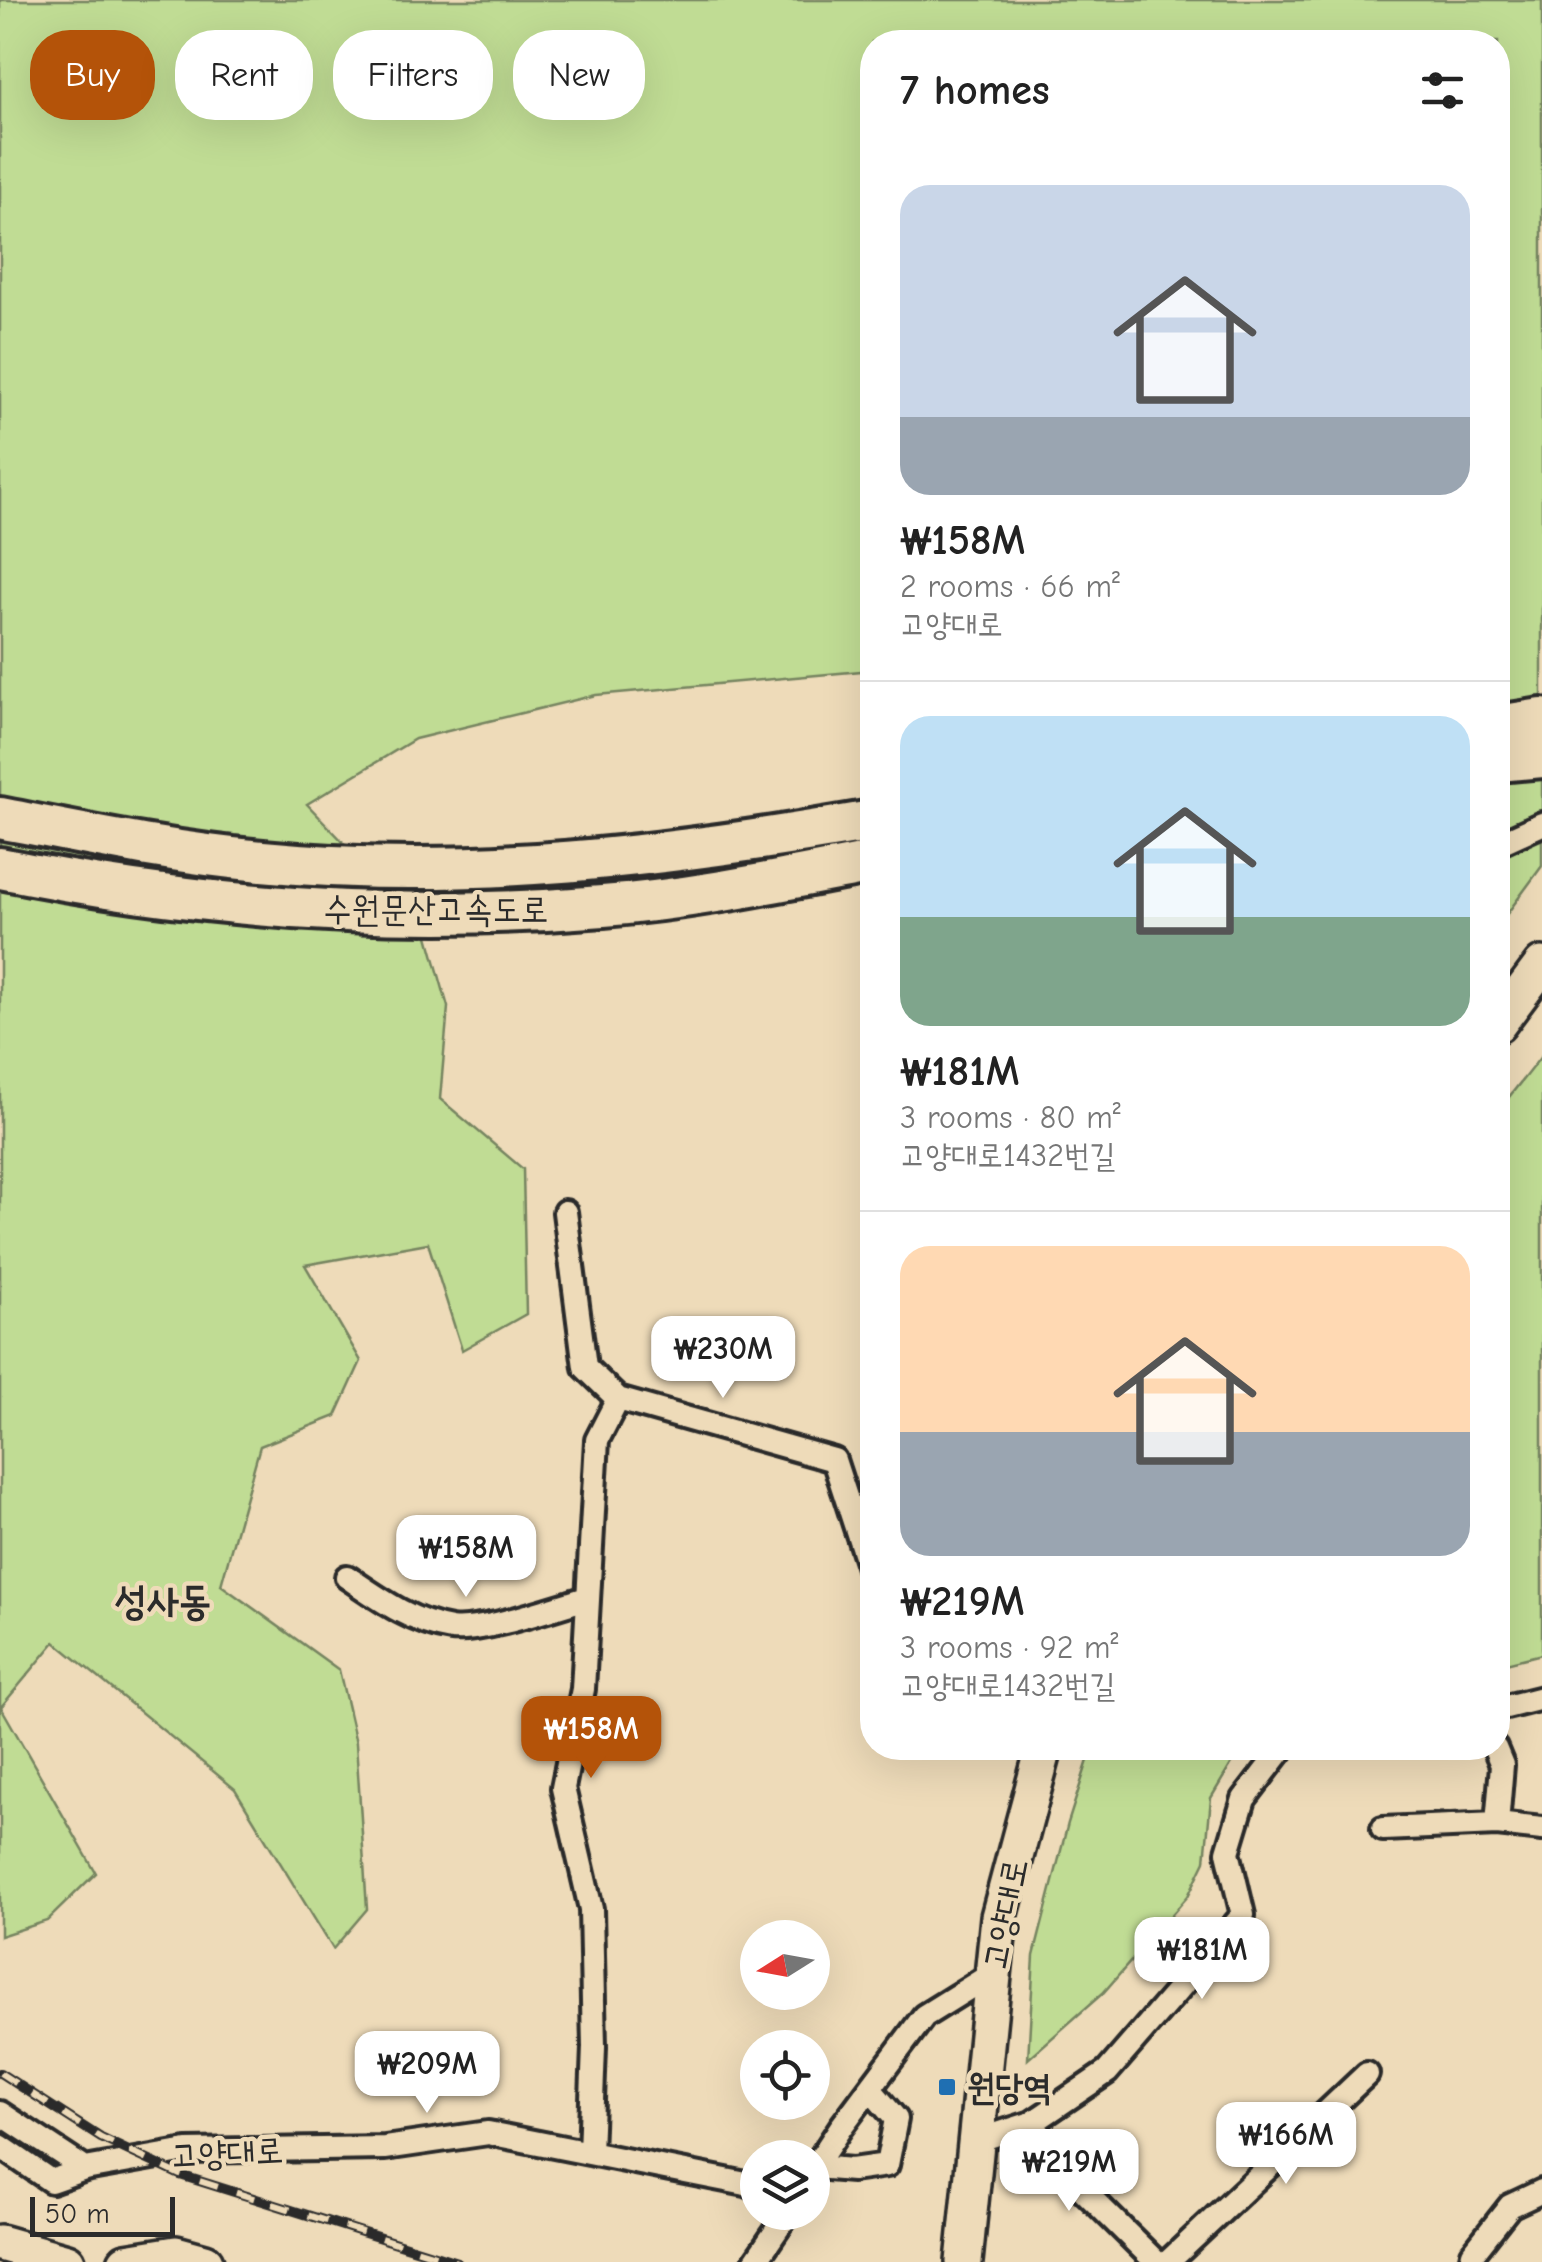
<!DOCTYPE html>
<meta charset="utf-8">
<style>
body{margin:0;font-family:"Comic Neue","Poor Story",sans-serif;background:#f2f2f2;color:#222;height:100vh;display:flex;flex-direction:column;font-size:38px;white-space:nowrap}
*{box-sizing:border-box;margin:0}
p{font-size:32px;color:#767676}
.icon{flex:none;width:55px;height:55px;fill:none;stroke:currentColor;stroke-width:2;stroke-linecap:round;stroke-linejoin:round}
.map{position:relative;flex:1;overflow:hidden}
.panel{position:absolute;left:860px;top:30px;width:650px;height:1730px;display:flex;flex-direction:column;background:#fff;border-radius:40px;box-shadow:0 10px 40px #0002}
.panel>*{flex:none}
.banner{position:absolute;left:30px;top:30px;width:680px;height:90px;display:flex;gap:20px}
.needle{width:65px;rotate:259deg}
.buttons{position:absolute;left:740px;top:1920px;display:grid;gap:20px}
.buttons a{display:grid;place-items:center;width:90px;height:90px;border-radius:50%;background:#fff;box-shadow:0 10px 40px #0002;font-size:50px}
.scale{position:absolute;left:30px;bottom:25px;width:145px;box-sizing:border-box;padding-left:10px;border:5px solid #2b2b2b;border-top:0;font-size:28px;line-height:35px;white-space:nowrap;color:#2b2b2b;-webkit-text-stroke:8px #eedbb9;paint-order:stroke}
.price{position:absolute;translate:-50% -85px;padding:0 22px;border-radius:20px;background:#fff;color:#222;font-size:32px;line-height:65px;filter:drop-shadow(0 2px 5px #0008)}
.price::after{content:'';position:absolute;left:50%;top:60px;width:30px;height:22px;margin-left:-15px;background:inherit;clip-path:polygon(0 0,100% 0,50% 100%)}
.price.current{background:#b45309;color:#fff}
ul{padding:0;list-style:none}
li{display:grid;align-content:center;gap:20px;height:530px;padding:0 40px}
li+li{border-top:2px solid #e0e0e0}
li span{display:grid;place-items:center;height:310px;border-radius:30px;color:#555}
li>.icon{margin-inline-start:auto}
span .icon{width:180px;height:180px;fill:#fffc;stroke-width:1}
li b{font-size:42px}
h2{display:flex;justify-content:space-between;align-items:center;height:120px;padding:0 40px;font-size:42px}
.tag{padding:0 35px;border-radius:40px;background:#fff;box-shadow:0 10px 40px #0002;font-size:35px;line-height:90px}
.tag.current{background:#b45309;color:#fff}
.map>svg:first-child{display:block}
</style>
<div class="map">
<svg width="1542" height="2262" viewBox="0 0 1542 2262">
<rect width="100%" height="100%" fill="#eedbb9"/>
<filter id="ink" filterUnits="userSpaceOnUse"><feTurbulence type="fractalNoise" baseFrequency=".01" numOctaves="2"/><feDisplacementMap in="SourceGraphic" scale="20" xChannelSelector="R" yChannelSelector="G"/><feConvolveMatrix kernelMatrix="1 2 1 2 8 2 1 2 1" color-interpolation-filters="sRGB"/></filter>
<g filter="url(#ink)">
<!-- green -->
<path fill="#c0dc94" stroke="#768460" stroke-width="2.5" d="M0,0H1542V866L1498,926V42H872V670L596,695L415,739L307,804L426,929L448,1007L440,1099L523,1169L526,1314L462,1350L428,1243L305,1265L361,1361L336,1416L260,1446L221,1585L339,1670L356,1743L367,1909L333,1949L235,1789L55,1642L1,1707L96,1873L47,1921L0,1936Z
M1542,1055V1654L1498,1665V1111Z
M1092,1748H1241L1211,1798L1205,1861L1188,1896L1103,1993L1028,2059L1034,1956L1068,1823Z"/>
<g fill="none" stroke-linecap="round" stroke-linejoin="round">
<defs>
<path id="street" d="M1498,844L1542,824
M565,1212L585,1367L618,1399L834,1460L872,1577
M347,1577C378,1598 412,1623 451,1629C481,1633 556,1607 587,1598
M1498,1709L1542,1698
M1495,1748L1502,1765L1497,1824
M1383,1829L1497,1824L1542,1829
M0,2113L85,2169
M1032,2123L1070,2177L1156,2262
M976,2141L1032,2123L1107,2072L1243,1915L1228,1852L1244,1799L1283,1748
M0,2146L51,2181L85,2169L187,2151L385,2148L488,2133L746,2184L758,2189
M590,2153L594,2047L591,1909L563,1788L583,1689L597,1440L618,1399
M815,2167L852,2170L887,2165L896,2119L870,2089
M812,2171L841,2127L924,2016L993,1973
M755,2262L789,2212
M1168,2262L1367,2074
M1471,2262L1473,2253L1510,2206L1542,2191"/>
<path id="primary" d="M1498,1024L1542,965
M0,2243L67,2262
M126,2262L176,2254L205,2262
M964,2262L999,1917L1044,1748"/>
<path id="highway" d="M1498,726L1542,719
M1498,761L1542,757
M0,818C87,835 173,853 262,861C467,881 671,856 872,821
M0,868C199,908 400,923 603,906C694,899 783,880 872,863"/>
</defs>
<!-- street casing -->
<use href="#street" stroke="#2b2b2b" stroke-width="30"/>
<!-- primary casing -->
<use href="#primary" stroke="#2b2b2b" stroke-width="42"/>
<!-- highway casing -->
<use href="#highway" stroke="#2b2b2b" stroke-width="48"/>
<!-- street -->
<use href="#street" stroke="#eedbb9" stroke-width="22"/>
<!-- primary -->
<use href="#primary" stroke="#eedbb9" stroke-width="35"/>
<!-- highway -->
<use href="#highway" stroke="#eedbb9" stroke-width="40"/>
<defs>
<path id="rail" d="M0,2073L101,2138L180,2175L457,2262"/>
</defs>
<!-- rail casing -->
<use href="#rail" stroke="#2b2b2b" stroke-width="10"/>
<!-- rail -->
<use href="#rail" stroke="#eedbb9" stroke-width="6" stroke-dasharray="19" stroke-linecap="butt"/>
</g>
</g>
<!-- markers -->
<rect fill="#1f6fb2" stroke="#eedbb9" stroke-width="4" x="937" y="2077" width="20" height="20" rx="5"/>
<g text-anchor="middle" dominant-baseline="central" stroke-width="9" stroke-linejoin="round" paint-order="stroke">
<!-- street labels -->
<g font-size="35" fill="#2b2b2b" stroke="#eedbb9">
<text x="436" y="909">수원문산고속도로</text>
<text transform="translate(1005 1914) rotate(-79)">고양대로</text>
<text transform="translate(227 2153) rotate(-3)">고양대로</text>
</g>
<!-- poi labels -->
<g font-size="35" font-weight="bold" fill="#2b2b2b" stroke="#eedbb9" text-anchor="start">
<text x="967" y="2087">원당역</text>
</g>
<!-- quarter labels -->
<g font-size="40" font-weight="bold" fill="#2b2b2b" stroke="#eedbb9">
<text x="163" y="1601">성사동</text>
</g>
</g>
</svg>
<div class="buttons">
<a><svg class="needle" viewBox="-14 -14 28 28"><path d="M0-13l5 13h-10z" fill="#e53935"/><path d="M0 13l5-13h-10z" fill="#767676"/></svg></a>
<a><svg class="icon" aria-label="locate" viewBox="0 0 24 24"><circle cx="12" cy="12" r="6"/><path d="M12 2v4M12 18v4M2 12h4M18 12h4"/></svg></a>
<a><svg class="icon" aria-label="layers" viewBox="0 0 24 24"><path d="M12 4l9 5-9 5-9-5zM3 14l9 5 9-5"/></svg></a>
</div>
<div class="scale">50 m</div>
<b class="price" style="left:723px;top:1401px">₩230M</b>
<b class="price" style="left:466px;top:1600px">₩158M</b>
<b class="price current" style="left:591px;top:1781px">₩158M</b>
<b class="price" style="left:1202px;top:2002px">₩181M</b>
<b class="price" style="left:427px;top:2116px">₩209M</b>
<b class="price" style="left:1286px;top:2187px">₩166M</b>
<b class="price" style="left:1069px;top:2214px">₩219M</b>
<div class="banner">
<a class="tag current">Buy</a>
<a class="tag">Rent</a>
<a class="tag">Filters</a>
<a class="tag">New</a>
</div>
<section class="panel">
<h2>7 homes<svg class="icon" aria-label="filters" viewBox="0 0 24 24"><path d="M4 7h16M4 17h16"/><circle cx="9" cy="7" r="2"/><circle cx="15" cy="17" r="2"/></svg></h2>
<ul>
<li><span style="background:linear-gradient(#c9d6e8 75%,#9aa5b1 0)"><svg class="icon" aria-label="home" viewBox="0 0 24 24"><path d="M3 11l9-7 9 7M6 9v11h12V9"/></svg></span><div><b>₩158M</b><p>2 rooms · 66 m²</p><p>고양대로</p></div></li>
<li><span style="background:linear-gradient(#bfe0f5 65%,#7fa58c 0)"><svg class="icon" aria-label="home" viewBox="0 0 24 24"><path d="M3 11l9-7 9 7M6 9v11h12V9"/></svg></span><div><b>₩181M</b><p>3 rooms · 80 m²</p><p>고양대로1432번길</p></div></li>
<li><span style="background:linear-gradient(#ffd9b3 60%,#9aa5b1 0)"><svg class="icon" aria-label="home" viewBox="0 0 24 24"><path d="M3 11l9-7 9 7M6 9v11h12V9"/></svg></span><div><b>₩219M</b><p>3 rooms · 92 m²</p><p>고양대로1432번길</p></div></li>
</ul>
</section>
</div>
